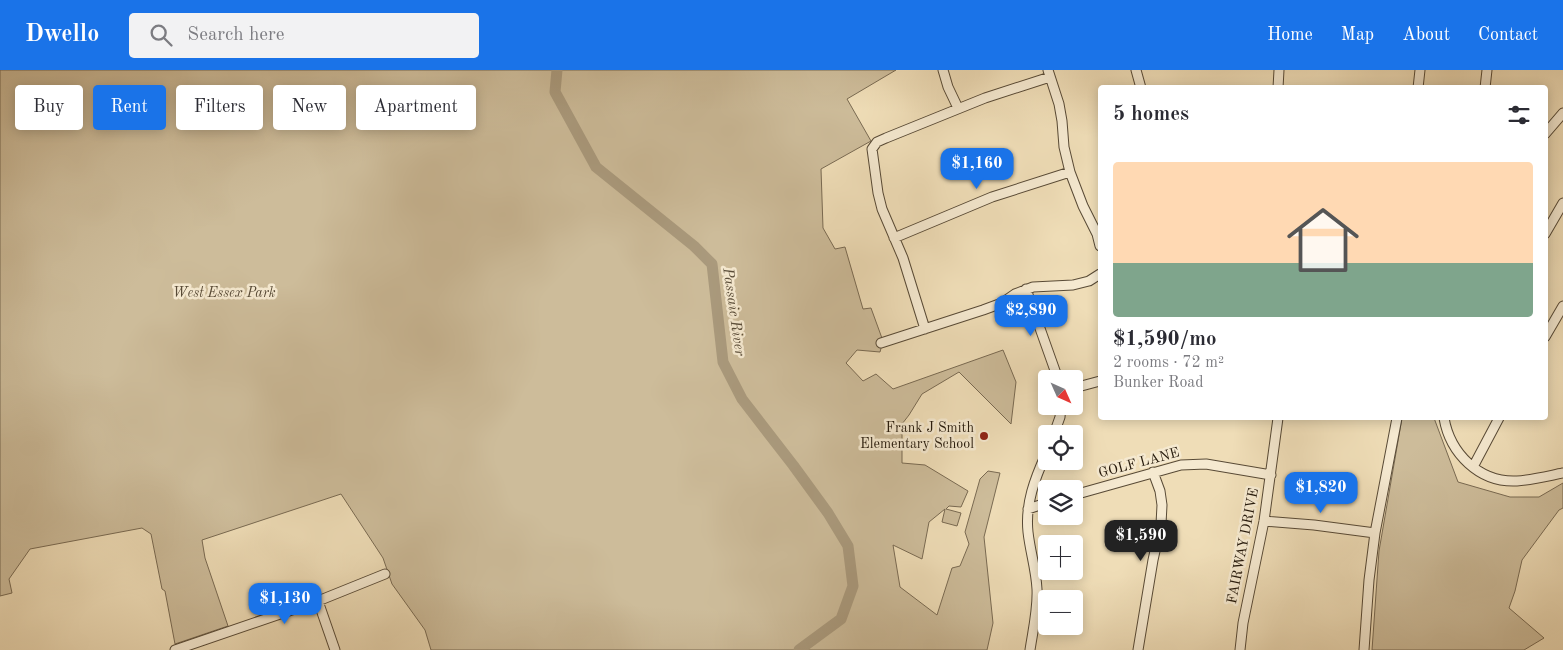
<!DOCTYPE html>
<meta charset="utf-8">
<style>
body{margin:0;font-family:"Old Standard TT",serif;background:#f2f2f3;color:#2b2b33;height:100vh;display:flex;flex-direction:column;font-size:19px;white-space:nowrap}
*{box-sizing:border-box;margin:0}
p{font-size:16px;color:#7c7c81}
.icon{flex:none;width:28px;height:28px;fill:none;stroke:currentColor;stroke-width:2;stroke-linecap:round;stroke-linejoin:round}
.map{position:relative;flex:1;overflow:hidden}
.drawer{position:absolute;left:1098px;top:15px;width:450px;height:335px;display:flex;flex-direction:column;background:#fff;border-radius:5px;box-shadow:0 2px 12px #0003}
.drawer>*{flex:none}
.top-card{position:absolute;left:15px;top:15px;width:475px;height:45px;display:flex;gap:10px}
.needle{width:32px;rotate:135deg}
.controls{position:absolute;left:1038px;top:300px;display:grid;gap:10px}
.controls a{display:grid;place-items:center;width:45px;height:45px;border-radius:5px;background:#fff;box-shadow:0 2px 12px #0003;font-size:25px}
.price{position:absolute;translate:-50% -42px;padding:0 11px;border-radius:10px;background:#1a73e8;color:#fff;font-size:16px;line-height:32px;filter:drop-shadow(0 1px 2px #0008)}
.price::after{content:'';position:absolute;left:50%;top:30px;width:15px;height:11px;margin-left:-8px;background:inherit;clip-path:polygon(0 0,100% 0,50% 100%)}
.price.current{background:#222;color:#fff}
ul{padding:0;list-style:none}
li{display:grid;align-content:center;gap:10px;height:265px;padding:0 15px}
li span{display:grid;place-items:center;height:155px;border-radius:5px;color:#555}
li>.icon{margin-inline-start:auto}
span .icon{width:90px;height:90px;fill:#fffc;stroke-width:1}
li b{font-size:21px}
h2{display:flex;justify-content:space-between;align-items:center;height:60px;padding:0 15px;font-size:21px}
.tag{padding:0 18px;border-radius:5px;background:#fff;box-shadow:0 2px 12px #0003;font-size:18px;line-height:45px}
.tag.current{background:#1a73e8;color:#fff}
header{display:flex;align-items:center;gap:30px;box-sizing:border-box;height:70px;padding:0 25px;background:#1a73e8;color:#fff}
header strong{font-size:24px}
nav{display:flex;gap:28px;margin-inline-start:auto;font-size:18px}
.search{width:350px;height:45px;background:#f2f2f3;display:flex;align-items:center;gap:12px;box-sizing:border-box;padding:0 18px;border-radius:5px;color:#7c7c81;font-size:19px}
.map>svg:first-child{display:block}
</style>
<header>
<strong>Dwello</strong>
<div class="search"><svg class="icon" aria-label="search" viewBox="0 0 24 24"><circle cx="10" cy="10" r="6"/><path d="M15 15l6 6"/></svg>Search here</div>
<nav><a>Home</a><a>Map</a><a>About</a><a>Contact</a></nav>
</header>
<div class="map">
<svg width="1563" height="580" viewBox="0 0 1563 580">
<rect width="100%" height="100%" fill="#efddb7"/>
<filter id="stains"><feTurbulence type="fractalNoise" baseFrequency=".004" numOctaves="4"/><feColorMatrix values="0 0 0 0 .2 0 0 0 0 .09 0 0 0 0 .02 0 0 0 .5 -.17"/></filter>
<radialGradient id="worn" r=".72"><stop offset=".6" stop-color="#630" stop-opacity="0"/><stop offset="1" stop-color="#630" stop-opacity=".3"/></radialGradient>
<!-- green -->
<path fill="#cdbc9a" stroke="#796a52" d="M0,0H896L847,29L871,71L821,99L823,158L835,179L845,177L863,239L871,238L883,271L880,282L857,280L846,293L863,311L876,304L893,319L1003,280L1016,312L1011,354L959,302L922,324L909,345L902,354V393L925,395L968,421L961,437L949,436L946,439L961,443L957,456L942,452L945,439L929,452L922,489L893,475L900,517L937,545L952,498L960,496L969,474L965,462L980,409L988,401L1000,403L984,467L993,553L987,580H431L425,560L392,514L383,488L341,424L202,470L205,488L228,556L175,574L165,521L162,519L151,464L142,458L30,479L9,509L12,523L0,526Z
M1402,348H1434L1458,412L1510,427H1539L1563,413V438L1559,440L1522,490L1515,521L1509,538L1544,568L1524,580H1372L1379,481Z"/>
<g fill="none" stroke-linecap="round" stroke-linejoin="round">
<!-- river -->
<path stroke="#aa9a7d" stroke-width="11" d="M557,0L555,22L596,97L694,176L712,194L723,292L742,329L793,395L828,443L848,476L853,516L841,549L799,580"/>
<defs>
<path id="minor" d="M943,0L948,17L958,38
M1048,0L1059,34L1062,51L1064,77L1070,102L1083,136L1097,164L1100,176
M1136,0L1141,18
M1278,18L1279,0
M1418,18L1420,0
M1485,18L1487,0
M1545,64L1563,43
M1545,164L1563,133
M894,168L992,127L1070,102
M1026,219L1058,309
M925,259L903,188L882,139L878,123L872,79L877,72L886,68L985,28L1050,7
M1545,267L1563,236
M881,273L983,240L1002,233L1015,224L1033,217L1073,215L1089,211L1100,204
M1074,318L1100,311
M1444,348C1450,383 1479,413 1517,411C1532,410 1548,406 1563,403
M1054,364L1060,347L1061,336
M1473,397L1499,348
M1074,425L1181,395L1206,394L1271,405
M1028,439L1046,433
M1264,451L1314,455L1375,463
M318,531L335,580
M175,580L318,531L385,504
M1030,580C1033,560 1038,539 1037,519C1036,499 1030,481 1028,462C1025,434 1035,408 1046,384
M1138,580L1153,490L1161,454L1162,435L1160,421L1153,402
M1240,580L1243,553L1264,451L1278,348
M1364,580L1369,510L1375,463L1397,348"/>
</defs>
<!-- minor casing -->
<use href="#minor" stroke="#584a36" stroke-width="11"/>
<!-- minor -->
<use href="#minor" stroke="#f5e9d0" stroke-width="9"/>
</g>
<!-- markers -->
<circle fill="#8f2418" stroke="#f5e9d0" stroke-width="2" cx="984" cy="366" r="5"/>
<g text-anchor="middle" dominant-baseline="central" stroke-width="5" stroke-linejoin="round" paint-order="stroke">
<!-- park labels -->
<g font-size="14" font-style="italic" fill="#574a36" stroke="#f5e9d0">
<text x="224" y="223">West Essex Park</text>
</g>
<!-- poi labels -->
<g font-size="14" fill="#25190b" stroke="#f5e9d0" text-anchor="end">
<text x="974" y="358">Frank J Smith<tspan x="974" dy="16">Elementary School</tspan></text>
</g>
<!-- street labels -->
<g font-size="14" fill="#25190b" stroke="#f5e9d0">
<text transform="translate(1139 393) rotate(-15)">GOLF LANE</text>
<text transform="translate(1243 476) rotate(-79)">FAIRWAY DRIVE</text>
</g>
<!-- water labels -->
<g font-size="15" font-style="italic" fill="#5a4d39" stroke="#f5e9d0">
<text transform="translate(733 242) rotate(82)">Passaic River</text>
</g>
</g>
<rect width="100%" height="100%" filter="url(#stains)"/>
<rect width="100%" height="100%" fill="url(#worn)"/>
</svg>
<div class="controls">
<a><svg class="needle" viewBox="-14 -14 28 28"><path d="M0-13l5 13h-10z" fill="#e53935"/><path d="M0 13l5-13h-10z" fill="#7c7c81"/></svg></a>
<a><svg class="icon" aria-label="locate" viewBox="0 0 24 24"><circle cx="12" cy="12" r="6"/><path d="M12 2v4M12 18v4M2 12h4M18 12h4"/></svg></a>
<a><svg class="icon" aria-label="layers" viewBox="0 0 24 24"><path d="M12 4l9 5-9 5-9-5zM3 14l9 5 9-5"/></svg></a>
<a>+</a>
<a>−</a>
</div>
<b class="price" style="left:977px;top:120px">$1,160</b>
<b class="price" style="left:1031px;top:267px">$2,890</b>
<b class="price" style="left:1321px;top:444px">$1,820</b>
<b class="price current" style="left:1141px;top:492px">$1,590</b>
<b class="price" style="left:285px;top:555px">$1,130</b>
<div class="top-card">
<a class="tag">Buy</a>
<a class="tag current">Rent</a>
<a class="tag">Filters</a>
<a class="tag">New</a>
<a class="tag">Apartment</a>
</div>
<section class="drawer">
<h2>5 homes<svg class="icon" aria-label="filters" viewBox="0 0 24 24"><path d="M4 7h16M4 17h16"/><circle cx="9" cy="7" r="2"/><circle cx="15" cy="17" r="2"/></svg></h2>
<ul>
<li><span style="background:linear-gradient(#ffd9b3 65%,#7fa58c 0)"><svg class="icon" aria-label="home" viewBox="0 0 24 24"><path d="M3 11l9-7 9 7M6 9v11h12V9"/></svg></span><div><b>$1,590/mo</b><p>2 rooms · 72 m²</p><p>Bunker Road</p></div></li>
</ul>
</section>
</div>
